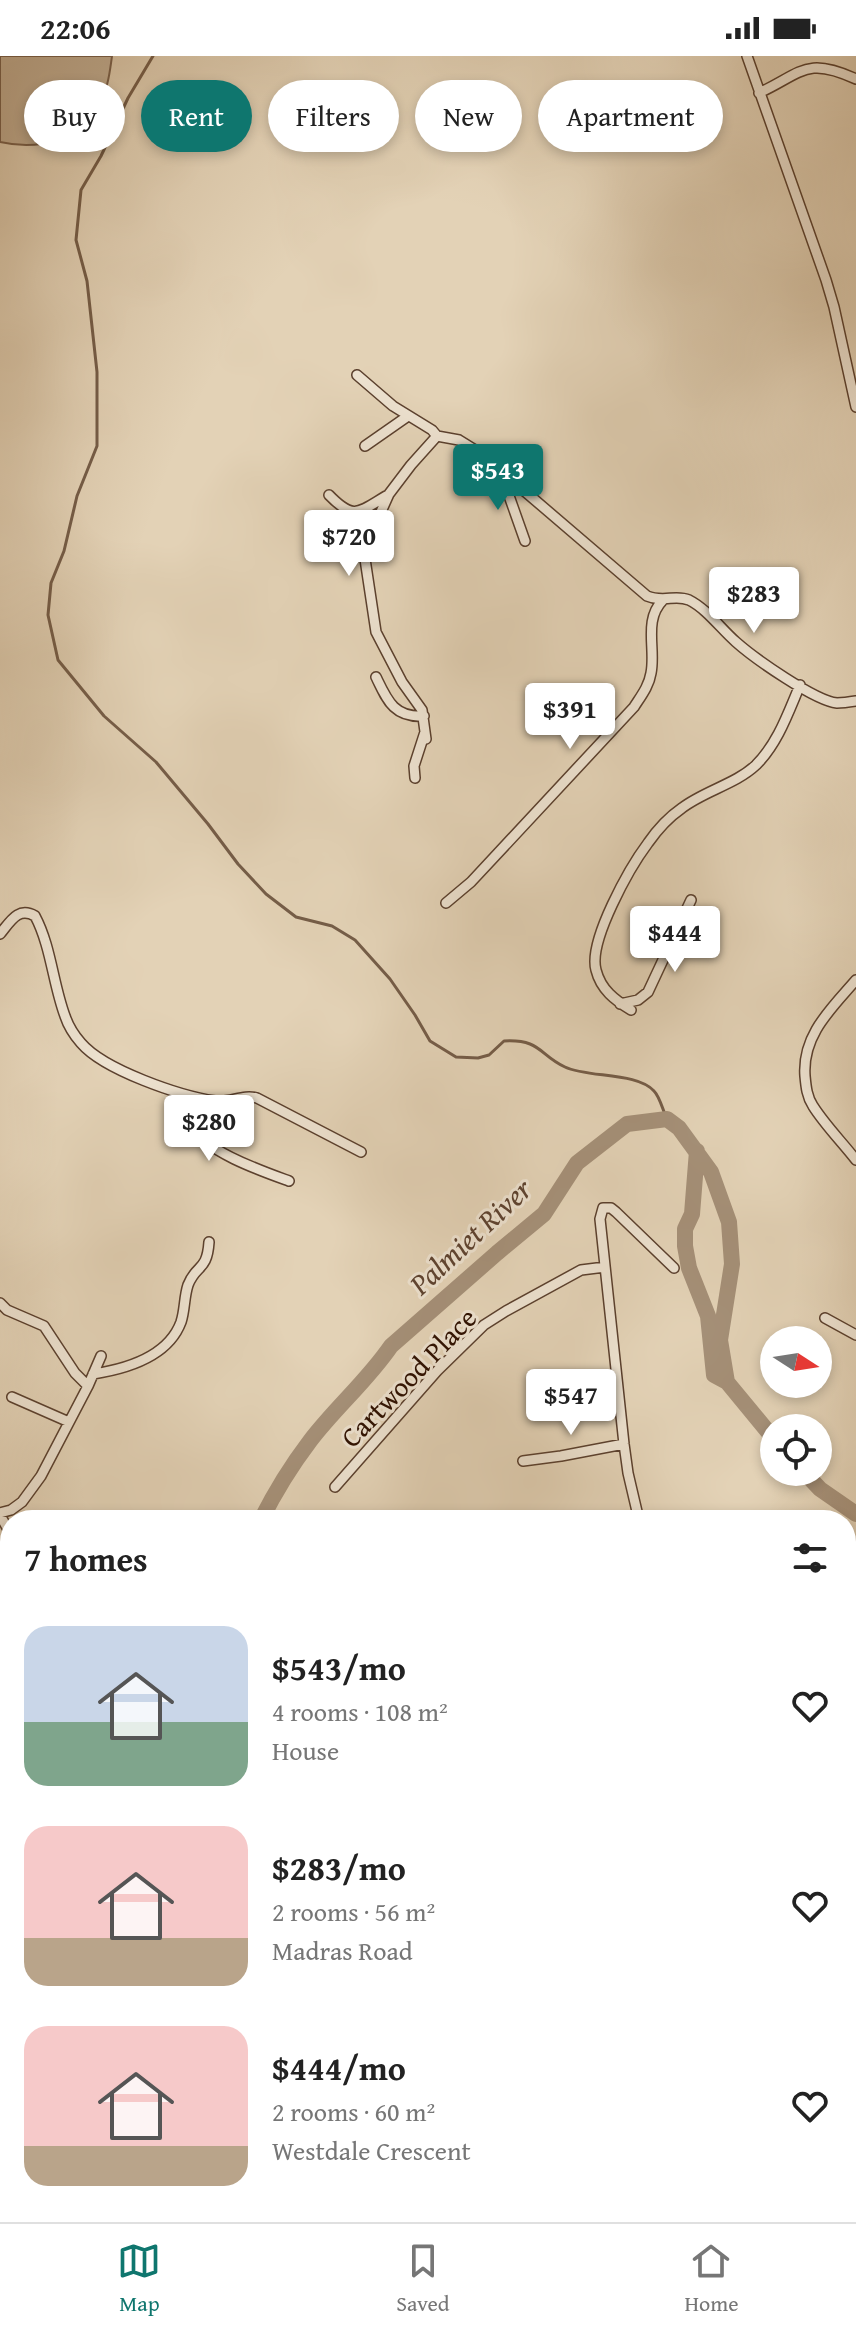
<!DOCTYPE html>
<meta charset="utf-8">
<style>
body{margin:0;font-family:"Gentium Book Plus",serif;background:#f2f2f2;color:#222;height:100vh;display:flex;flex-direction:column;font-size:30px;white-space:nowrap}
*{box-sizing:border-box;margin:0}
p{font-size:26px;color:#767676}
.icon{flex:none;width:44px;height:44px;fill:none;stroke:currentColor;stroke-width:2;stroke-linecap:round;stroke-linejoin:round}
.map{position:relative;flex:1;overflow:hidden}
.sheet{position:absolute;left:0px;top:1454px;width:856px;height:712px;display:flex;flex-direction:column;background:#fff;border-radius:32px 32px 0 0;box-shadow:0 4px 12px #0003}
.sheet>*{flex:none}
.banner{position:absolute;left:24px;top:24px;width:808px;height:72px;display:flex;gap:16px}
.needle{width:52px;rotate:102deg}
.buttons{position:absolute;left:760px;top:1270px;display:grid;gap:16px}
.buttons a{display:grid;place-items:center;width:72px;height:72px;border-radius:50%;background:#fff;box-shadow:0 4px 12px #0003;font-size:40px}
.price{position:absolute;translate:-50% -68px;padding:0 18px;border-radius:8px;background:#fff;color:#222;font-size:26px;line-height:52px;filter:drop-shadow(0 2px 4px #0008)}
.price::after{content:'';position:absolute;left:50%;top:48px;width:24px;height:18px;margin-left:-12px;background:inherit;clip-path:polygon(0 0,100% 0,50% 100%)}
.price.on{background:#0f766e;color:#fff}
ul{padding:0;list-style:none}
li{display:flex;align-items:center;gap:24px;height:200px;padding:0 24px}
li span{display:grid;place-items:center;flex:none;width:224px;height:160px;border-radius:24px;color:#555}
li>.icon{margin-inline-start:auto}
span .icon{width:96px;height:96px;fill:#fffc;stroke-width:1}
li b{font-size:34px}
h2{display:flex;justify-content:space-between;align-items:center;height:96px;padding:0 24px;font-size:34px}
.chip{padding:0 28px;border-radius:36px;background:#fff;box-shadow:0 4px 12px #0003;font-size:28px;line-height:72px}
.chip.on{background:#0f766e;color:#fff}
.status{display:flex;justify-content:space-between;align-items:center;height:56px;padding:0 40px;background:#fff;direction:ltr}
.status svg{height:22px;fill:currentColor}
.menu{display:flex;justify-content:space-around;align-items:center;height:112px;border-top:2px solid #e0e0e0;background:#fff;font-size:22px;color:#767676}
.menu a{display:grid;justify-items:center;gap:4px}
.menu .on{color:#0f766e}
.map>svg:first-child{display:block}
</style>
<div class="status"><b>22:06</b><svg viewBox="0 0 49 12"><path d="M0 12V9h3v3zM5 12V6h3v6zM10 12V3h3v9zM15 12V0h3v12zM26 1h20v11H26zM47 4h2v5h-2z"/></svg></div>
<div class="map">
<svg width="856" height="2166" viewBox="0 0 856 2166">
<rect width="100%" height="100%" fill="#e3d2b6"/>
<filter id="stains"><feTurbulence type="fractalNoise" baseFrequency=".0025" numOctaves="4"/><feColorMatrix values="0 0 0 0 .2 0 0 0 0 .09 0 0 0 0 .02 0 0 0 .5 -.17"/></filter>
<radialGradient id="worn" r=".72"><stop offset=".6" stop-color="#630" stop-opacity="0"/><stop offset="1" stop-color="#630" stop-opacity=".3"/></radialGradient>
<!-- pitch -->
<path fill="#c4b197" stroke="#79604c" stroke-width="2" d="M0,0H112C110,15 108,30 102,43C84,84 40,95 0,86Z"/>
<g fill="none" stroke-linecap="round" stroke-linejoin="round">
<!-- stream -->
<path stroke="#755d48" stroke-width="3" d="M153,0L128,42L101,100L81,134L76,184L87,225L97,316V390L77,440L64,495L51,527L48,559L58,604L104,660L156,706L208,768L238,808L266,838L296,861L332,870L355,884L390,923L415,959L430,985L456,1001L478,1002L489,999L504,985C541,983 539,999 565,1011C588,1022 637,1016 654,1035C660,1041 663,1055 667,1063"/>
<!-- river -->
<path stroke="#a59078" stroke-width="16" d="M697,1095L692,1158L685,1173V1190L689,1212L708,1260L714,1319L727,1326
M804,1416L820,1433L856,1458
M261,1464C275,1436 291,1410 310,1385C335,1352 367,1325 391,1290L497,1197L544,1158L577,1107L627,1068L667,1063L679,1072L711,1116L729,1166L732,1208L720,1284L727,1326L774,1383
M0,1603L10,1616"/>
<defs>
<path id="minor" d="M747,0L826,224L834,251L856,351
M759,37C802,17 806,0 856,23
M357,319L393,350L432,374L437,380L459,384L480,397L647,540C664,547 675,538 689,544C707,553 721,573 736,586C754,602 815,645 837,647C843,647 850,646 856,645
M365,390L408,360
M502,420L525,485
M329,439C354,465 359,456 386,440
M376,621C387,644 394,662 424,660
M426,683L422,654L402,626L376,576L365,503L368,485L389,438L411,409L437,380
M415,722L414,710L425,676
M446,847L471,826L634,651C641,640 649,630 651,617C656,593 643,564 663,544
M0,878C10,866 18,850 35,860C51,890 53,928 65,960C68,969 74,979 81,987C104,1014 180,1040 215,1045C230,1047 243,1038 257,1042L361,1096
M856,924C831,953 802,979 805,1020C806,1031 807,1041 813,1050C825,1069 842,1086 856,1104
M620,948L638,944L648,936L691,844
M631,954C615,944 601,934 596,914C588,885 630,811 648,787C657,774 669,761 682,752C704,735 736,728 756,709C778,687 788,657 800,629
M198,1042C196,1051 192,1064 196,1073C203,1095 267,1117 289,1125
M0,1247L7,1254L44,1270L75,1317L88,1330
M825,1262L856,1279
M93,1318C126,1313 168,1301 181,1266C185,1254 184,1241 188,1229C196,1208 207,1216 209,1186
M12,1341L69,1366
M523,1405L561,1400L624,1388
M335,1431L437,1315L484,1269L506,1255L581,1214L605,1211
M0,1457L11,1454L22,1446L41,1420L88,1330L101,1300
M0,1459L10,1477
M639,1464L628,1417L624,1388L600,1163L603,1152H611L616,1156L674,1212
M846,1757H856
M0,1917L10,1909
M846,2045L856,2023
M846,2123L856,2127
M0,2138L10,2141
M74,2156L96,2166
M419,2156L420,2166
M97,2166L166,2156
M274,2166L278,2156
M793,2166L798,2156"/>
</defs>
<!-- minor casing -->
<use href="#minor" stroke="#5b402e" stroke-width="12"/>
<!-- minor -->
<use href="#minor" stroke="#ede2d0" stroke-width="9"/>
</g>
<g text-anchor="middle" dominant-baseline="central" stroke-width="6" stroke-linejoin="round" paint-order="stroke">
<!-- street labels -->
<g font-size="28" fill="#2e1000" stroke="#ede2d0">
<text transform="translate(408 1321) rotate(-46)">Cartwood Place</text>
</g>
<!-- water labels -->
<g font-size="30" font-style="italic" fill="#5e4330" stroke="#ede2d0">
<text transform="translate(470 1180) rotate(-43)">Palmiet River</text>
</g>
</g>
<rect width="100%" height="100%" filter="url(#stains)"/>
<rect width="100%" height="100%" fill="url(#worn)"/>
</svg>
<div class="buttons">
<a><svg class="needle" viewBox="-14 -14 28 28"><path d="M0-13l5 13h-10z" fill="#e53935"/><path d="M0 13l5-13h-10z" fill="#767676"/></svg></a>
<a><svg class="icon" aria-label="locate" viewBox="0 0 24 24"><circle cx="12" cy="12" r="6"/><path d="M12 2v4M12 18v4M2 12h4M18 12h4"/></svg></a>
</div>
<b class="price on" style="left:498px;top:456px">$543</b>
<b class="price" style="left:349px;top:522px">$720</b>
<b class="price" style="left:754px;top:579px">$283</b>
<b class="price" style="left:570px;top:695px">$391</b>
<b class="price" style="left:675px;top:918px">$444</b>
<b class="price" style="left:209px;top:1107px">$280</b>
<b class="price" style="left:571px;top:1381px">$547</b>
<div class="banner">
<a class="chip">Buy</a>
<a class="chip on">Rent</a>
<a class="chip">Filters</a>
<a class="chip">New</a>
<a class="chip">Apartment</a>
</div>
<section class="sheet">
<h2>7 homes<svg class="icon" aria-label="filters" viewBox="0 0 24 24"><path d="M4 7h16M4 17h16"/><circle cx="9" cy="7" r="2"/><circle cx="15" cy="17" r="2"/></svg></h2>
<ul>
<li><span style="background:linear-gradient(#c9d6e8 60%,#7fa58c 0)"><svg class="icon" aria-label="home" viewBox="0 0 24 24"><path d="M3 11l9-7 9 7M6 9v11h12V9"/></svg></span><div><b>$543/mo</b><p>4 rooms · 108 m²</p><p>House</p></div><svg class="icon" aria-label="heart" viewBox="0 0 24 24"><path d="M12 20l-8-8c-3-5 5-10 8-4 3-6 11-1 8 4z"/></svg></li>
<li><span style="background:linear-gradient(#f6c9c9 70%,#b9a48a 0)"><svg class="icon" aria-label="home" viewBox="0 0 24 24"><path d="M3 11l9-7 9 7M6 9v11h12V9"/></svg></span><div><b>$283/mo</b><p>2 rooms · 56 m²</p><p>Madras Road</p></div><svg class="icon" aria-label="heart" viewBox="0 0 24 24"><path d="M12 20l-8-8c-3-5 5-10 8-4 3-6 11-1 8 4z"/></svg></li>
<li><span style="background:linear-gradient(#f6c9c9 75%,#b9a48a 0)"><svg class="icon" aria-label="home" viewBox="0 0 24 24"><path d="M3 11l9-7 9 7M6 9v11h12V9"/></svg></span><div><b>$444/mo</b><p>2 rooms · 60 m²</p><p>Westdale Crescent</p></div><svg class="icon" aria-label="heart" viewBox="0 0 24 24"><path d="M12 20l-8-8c-3-5 5-10 8-4 3-6 11-1 8 4z"/></svg></li>
</ul>
</section>
</div>
<nav class="menu">
<a class="on"><svg class="icon" aria-label="map" viewBox="0 0 24 24"><path d="M3 6l6-2 6 2 6-2v14l-6 2-6-2-6 2zM9 4v14M15 6v14"/></svg>Map</a>
<a><svg class="icon" aria-label="saved" viewBox="0 0 24 24"><path d="M7 4h10v16l-5-4-5 4z"/></svg>Saved</a>
<a><svg class="icon" aria-label="home" viewBox="0 0 24 24"><path d="M3 11l9-7 9 7M6 9v11h12V9"/></svg>Home</a>
</nav>
